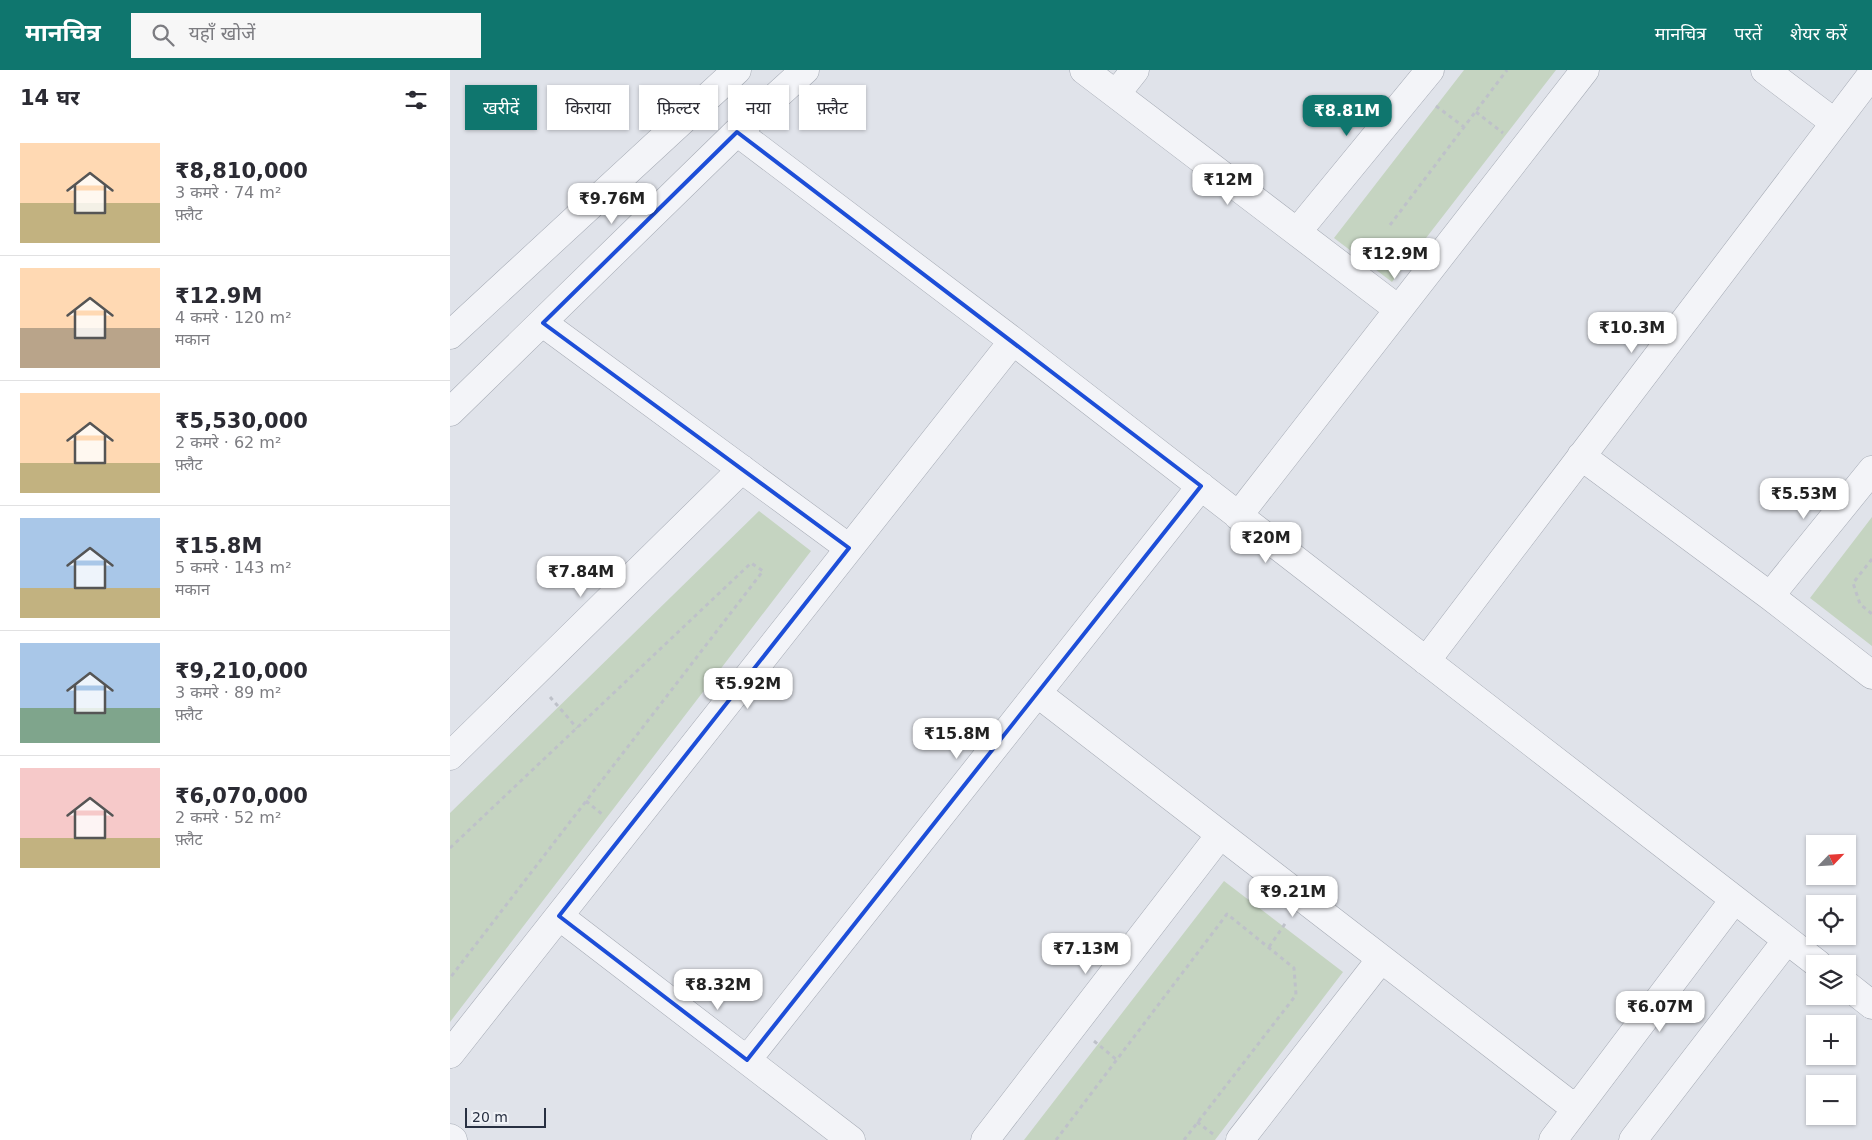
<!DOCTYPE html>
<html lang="hi">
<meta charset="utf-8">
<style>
body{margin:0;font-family:"DejaVu Sans","Noto Sans Devanagari",sans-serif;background:#f7f7f7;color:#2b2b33;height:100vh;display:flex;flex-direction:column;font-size:19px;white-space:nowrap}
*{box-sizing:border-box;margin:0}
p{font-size:16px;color:#7c7c81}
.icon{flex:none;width:28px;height:28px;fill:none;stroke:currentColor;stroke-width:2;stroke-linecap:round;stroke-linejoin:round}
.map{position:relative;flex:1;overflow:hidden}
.details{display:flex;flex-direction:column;background:#fff;width:450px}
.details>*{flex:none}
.guide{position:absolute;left:15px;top:15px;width:475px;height:45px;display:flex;gap:10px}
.needle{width:32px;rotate:65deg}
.tools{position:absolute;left:1356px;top:765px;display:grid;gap:10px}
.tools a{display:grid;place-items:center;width:50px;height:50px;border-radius:0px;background:#fff;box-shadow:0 1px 4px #0004;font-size:25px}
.scale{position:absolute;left:15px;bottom:12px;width:81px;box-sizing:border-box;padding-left:5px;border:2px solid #283042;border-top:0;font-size:14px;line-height:18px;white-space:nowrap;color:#283042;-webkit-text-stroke:4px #f0f2f7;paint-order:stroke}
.price{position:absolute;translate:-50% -42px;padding:0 11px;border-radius:10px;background:#fff;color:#222;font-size:16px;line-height:32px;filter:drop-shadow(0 1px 2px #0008)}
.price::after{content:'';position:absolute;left:50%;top:30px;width:15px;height:11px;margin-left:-8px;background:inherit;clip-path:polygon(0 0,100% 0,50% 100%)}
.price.current{background:#0f766e;color:#fff}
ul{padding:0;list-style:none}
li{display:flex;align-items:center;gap:15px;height:125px;padding:0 20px}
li+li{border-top:1px solid #e1e1e2}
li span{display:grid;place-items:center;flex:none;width:140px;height:100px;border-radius:0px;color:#555}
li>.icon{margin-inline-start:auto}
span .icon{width:60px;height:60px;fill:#fffc;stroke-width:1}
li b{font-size:21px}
h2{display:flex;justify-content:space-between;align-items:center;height:60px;padding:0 20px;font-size:21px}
.tag{padding:0 18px;border-radius:0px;background:#fff;box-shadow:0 1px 4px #0004;font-size:18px;line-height:45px}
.tag.current{background:#0f766e;color:#fff}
header{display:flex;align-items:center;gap:30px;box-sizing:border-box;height:70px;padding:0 25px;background:#0f766e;color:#fff}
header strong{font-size:24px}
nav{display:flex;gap:28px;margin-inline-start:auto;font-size:18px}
.search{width:350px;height:45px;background:#f7f7f7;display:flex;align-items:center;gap:12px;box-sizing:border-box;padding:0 18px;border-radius:0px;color:#7c7c81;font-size:19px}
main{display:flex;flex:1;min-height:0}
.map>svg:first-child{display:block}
</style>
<header>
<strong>मानचित्र</strong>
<div class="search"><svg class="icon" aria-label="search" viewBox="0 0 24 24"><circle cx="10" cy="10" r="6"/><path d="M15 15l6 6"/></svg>यहाँ खोजें</div>
<nav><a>मानचित्र</a><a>परतें</a><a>शेयर करें</a></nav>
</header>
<main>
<section class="details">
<h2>14 घर<svg class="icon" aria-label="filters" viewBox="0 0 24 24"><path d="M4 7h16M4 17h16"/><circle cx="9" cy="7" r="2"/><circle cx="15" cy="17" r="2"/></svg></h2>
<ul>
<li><span style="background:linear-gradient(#ffd9b3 60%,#c2b280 0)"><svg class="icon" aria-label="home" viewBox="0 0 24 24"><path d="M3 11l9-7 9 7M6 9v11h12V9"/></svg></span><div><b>₹8,810,000</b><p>3 कमरे · 74 m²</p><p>फ़्लैट</p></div></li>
<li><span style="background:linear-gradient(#ffd9b3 60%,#b9a48a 0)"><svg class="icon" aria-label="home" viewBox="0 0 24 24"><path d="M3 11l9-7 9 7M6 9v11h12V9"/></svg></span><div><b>₹12.9M</b><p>4 कमरे · 120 m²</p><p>मकान</p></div></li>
<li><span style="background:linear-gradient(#ffd9b3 70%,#c2b280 0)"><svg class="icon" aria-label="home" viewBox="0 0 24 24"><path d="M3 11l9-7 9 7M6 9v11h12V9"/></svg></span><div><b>₹5,530,000</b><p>2 कमरे · 62 m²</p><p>फ़्लैट</p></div></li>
<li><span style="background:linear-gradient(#a9c7e8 70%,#c2b280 0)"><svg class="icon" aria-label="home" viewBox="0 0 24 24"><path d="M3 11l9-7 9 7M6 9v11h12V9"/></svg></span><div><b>₹15.8M</b><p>5 कमरे · 143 m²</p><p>मकान</p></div></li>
<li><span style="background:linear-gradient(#a9c7e8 65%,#7fa58c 0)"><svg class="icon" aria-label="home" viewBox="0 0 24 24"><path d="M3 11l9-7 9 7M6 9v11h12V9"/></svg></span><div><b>₹9,210,000</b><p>3 कमरे · 89 m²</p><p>फ़्लैट</p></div></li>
<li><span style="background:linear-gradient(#f6c9c9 70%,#c2b280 0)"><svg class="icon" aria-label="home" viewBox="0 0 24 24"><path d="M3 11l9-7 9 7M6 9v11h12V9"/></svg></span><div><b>₹6,070,000</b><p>2 कमरे · 52 m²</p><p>फ़्लैट</p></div></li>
</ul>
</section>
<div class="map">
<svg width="1422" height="1070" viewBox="0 0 1422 1070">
<rect width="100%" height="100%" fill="#e0e3ea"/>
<!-- park -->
<path fill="#c5d4c1" d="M1014,0H1106L942,212L884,168Z
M309,441L361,481L0,952V743Z
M1422,447V576L1360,528Z
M774,811L893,902L765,1070H574Z"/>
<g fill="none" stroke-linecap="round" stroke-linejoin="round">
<defs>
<path id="minor" d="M634,0L948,239
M1315,0L1385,53
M666,24L685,0
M287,62L563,271L1368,894
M847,162L980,0
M93,253L399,478
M0,265L287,0
M0,342L287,62L355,0
M1131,386L1320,526L1422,605
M788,446L1135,0
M1320,526L1422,400
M976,591L1422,4
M587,623L1126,1039
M0,686L292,399
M109,846L401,1070
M1398,916L1422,935
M0,984L563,271
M297,990L751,416
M0,1068L3,1070
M535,1070L770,765
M790,1070L931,889
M1103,1070L1284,830
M1183,1070L1337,870"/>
</defs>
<!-- minor casing -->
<use href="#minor" stroke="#a5aab4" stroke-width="29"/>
<!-- path -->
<path stroke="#bec1c9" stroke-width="3" stroke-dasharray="4 4" stroke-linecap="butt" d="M986,36L1014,57
M1026,42L1053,63
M940,155L1057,0
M1422,489L1403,513L1410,534L1422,544
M100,627L127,658
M136,731L153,745
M0,778L301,493L313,501L0,908
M819,877L837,851
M644,971L667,990
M747,1052L763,1064
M606,1070L777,844L844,898L846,925L734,1070"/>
<!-- minor -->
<use href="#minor" stroke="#f3f4f8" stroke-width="28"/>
</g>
<!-- marked area -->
<path fill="none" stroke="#1d4ed8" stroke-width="4" stroke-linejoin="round" d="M287,62L751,416L297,990L109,846L399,478L93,253Z"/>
</svg>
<div class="tools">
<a><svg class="needle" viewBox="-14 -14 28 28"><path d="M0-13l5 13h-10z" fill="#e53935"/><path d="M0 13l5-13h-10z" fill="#7c7c81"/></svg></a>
<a><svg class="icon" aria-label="locate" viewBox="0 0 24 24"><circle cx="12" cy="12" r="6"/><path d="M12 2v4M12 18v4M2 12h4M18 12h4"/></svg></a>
<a><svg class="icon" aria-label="layers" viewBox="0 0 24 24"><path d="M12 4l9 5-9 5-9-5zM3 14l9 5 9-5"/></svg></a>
<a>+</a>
<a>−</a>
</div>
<div class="scale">20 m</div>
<b class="price current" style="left:897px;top:67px">₹8.81M</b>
<b class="price" style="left:778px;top:136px">₹12M</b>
<b class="price" style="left:162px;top:155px">₹9.76M</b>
<b class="price" style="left:945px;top:210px">₹12.9M</b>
<b class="price" style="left:1182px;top:284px">₹10.3M</b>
<b class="price" style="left:1354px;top:450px">₹5.53M</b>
<b class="price" style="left:816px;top:494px">₹20M</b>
<b class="price" style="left:131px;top:528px">₹7.84M</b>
<b class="price" style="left:298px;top:640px">₹5.92M</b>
<b class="price" style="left:507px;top:690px">₹15.8M</b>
<b class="price" style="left:843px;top:848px">₹9.21M</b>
<b class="price" style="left:636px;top:905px">₹7.13M</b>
<b class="price" style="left:268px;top:941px">₹8.32M</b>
<b class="price" style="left:1210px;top:963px">₹6.07M</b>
<div class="guide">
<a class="tag current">खरीदें</a>
<a class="tag">किराया</a>
<a class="tag">फ़िल्टर</a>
<a class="tag">नया</a>
<a class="tag">फ़्लैट</a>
</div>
</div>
</main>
